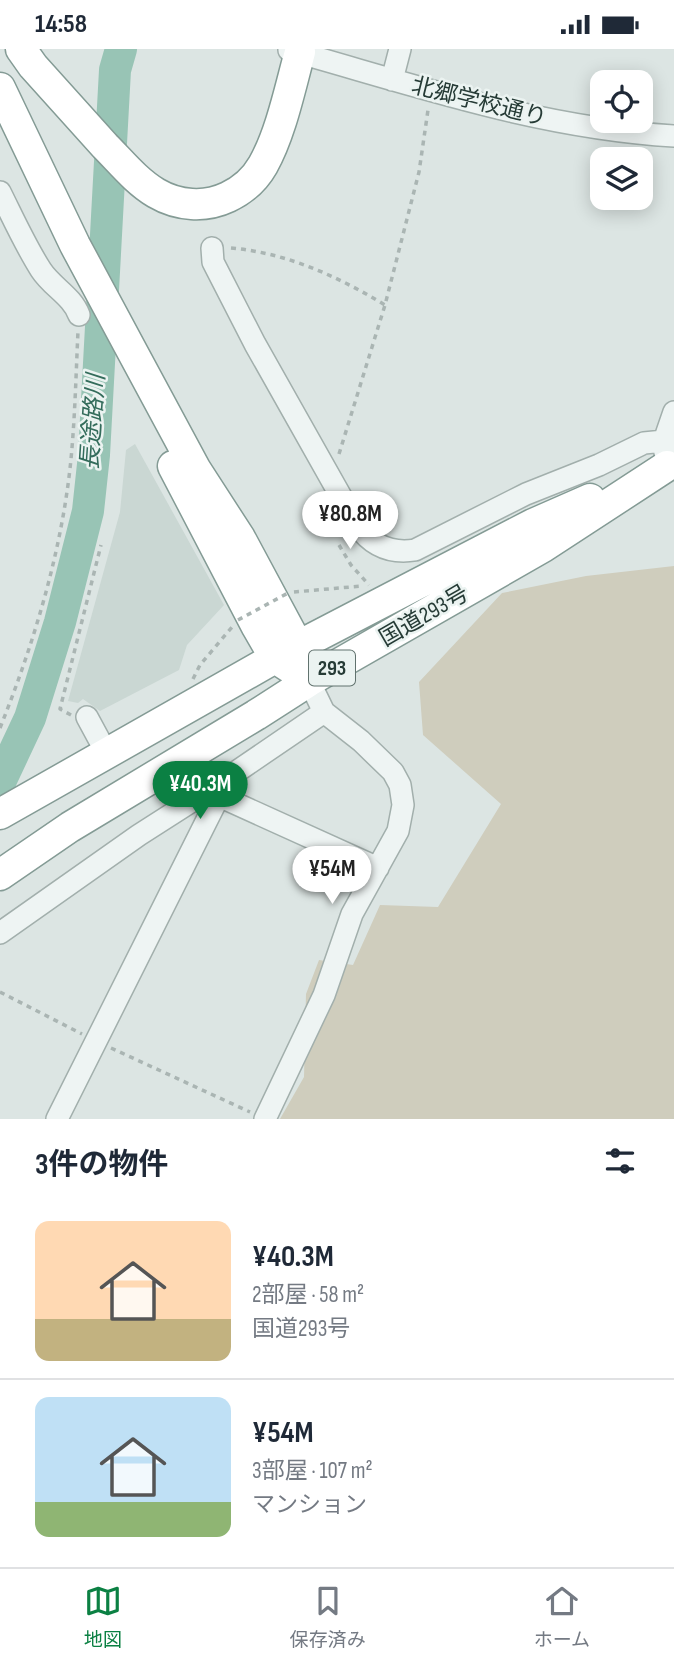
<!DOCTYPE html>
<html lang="ja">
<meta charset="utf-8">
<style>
body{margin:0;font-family:"Sofia Sans Condensed","Noto Sans JP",sans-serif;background:#f2f2f3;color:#1f2937;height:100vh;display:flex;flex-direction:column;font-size:26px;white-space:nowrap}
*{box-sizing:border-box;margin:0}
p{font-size:23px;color:#747a83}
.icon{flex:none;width:38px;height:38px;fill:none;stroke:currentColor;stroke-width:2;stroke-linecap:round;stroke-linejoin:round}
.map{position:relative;height:1070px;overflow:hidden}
.details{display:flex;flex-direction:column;background:#fff;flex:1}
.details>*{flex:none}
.controls{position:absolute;left:590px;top:21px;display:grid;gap:14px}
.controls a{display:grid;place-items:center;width:63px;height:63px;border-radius:14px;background:#fff;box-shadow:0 4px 18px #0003;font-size:35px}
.price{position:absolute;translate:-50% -60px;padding:0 16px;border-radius:24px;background:#fff;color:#222;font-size:23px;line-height:46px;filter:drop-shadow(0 2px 4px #0008)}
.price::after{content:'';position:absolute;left:50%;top:42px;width:21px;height:16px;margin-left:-10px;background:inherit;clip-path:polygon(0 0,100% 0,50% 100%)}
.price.active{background:#0b8043;color:#fff}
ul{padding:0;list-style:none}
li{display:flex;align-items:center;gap:21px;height:175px;padding:0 35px}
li+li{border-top:2px solid #e0e1e3}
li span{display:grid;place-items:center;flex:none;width:196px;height:140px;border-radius:14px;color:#555}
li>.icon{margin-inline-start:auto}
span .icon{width:84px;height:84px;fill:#fffc;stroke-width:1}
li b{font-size:30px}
h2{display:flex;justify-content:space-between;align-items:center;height:84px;padding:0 35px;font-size:30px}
.status{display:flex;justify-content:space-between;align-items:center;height:49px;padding:0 35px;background:#fff;direction:ltr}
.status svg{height:19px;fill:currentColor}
.menu{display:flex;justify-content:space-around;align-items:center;height:98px;border-top:2px solid #e0e1e3;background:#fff;font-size:19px;color:#747a83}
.menu a{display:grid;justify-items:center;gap:4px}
.menu .active{color:#0b8043}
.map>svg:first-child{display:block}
</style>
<div class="status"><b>14:58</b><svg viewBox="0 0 49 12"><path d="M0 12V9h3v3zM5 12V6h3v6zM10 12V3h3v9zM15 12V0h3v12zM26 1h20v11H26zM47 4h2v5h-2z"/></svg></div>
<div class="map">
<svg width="674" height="1070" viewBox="0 0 674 1070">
<rect width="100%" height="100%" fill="#dce5e3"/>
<!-- built -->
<path fill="#cad7d3" d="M135,395L224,556L187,596L179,621L100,662L83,650L78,654L68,652L120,463L126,401Z"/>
<!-- green -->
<path fill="#cfcdbd" d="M674,517V1070H280L304,1028L306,945L319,911L353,916L380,856L438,858L501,755L423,686L419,633L502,544L586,527Z"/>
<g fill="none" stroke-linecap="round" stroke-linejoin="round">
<!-- river -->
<path stroke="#98c4b5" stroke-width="32" d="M0,733L30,669L60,573L88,462L94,406L115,21L121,0"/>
<defs>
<path id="minor" d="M289,1C418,37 539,79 674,87
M392,31L400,0
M0,143C13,169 25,196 41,221C52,238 72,247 79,266
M212,199L213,213L255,295L357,476C371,496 390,505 415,501L526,445L599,416L644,394L664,392
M665,404L664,392L674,363
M87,668L107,705
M214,738L219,747L378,819
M0,884L139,786L214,738L324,663L309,632
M57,1070L219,747
M265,1070L324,946L352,865L398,782L403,756L400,736L393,723L361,692L324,663"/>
<path id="highway" d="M21,0L33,17C57,44 81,70 105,97C121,113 136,132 156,144C178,157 205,159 228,148C243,141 255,130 263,116C281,84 290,39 300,3
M0,39L75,196L133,304L196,421L240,489L298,597L304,614
M173,417L257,578L275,609L292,620
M0,765L275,609L533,475L590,450
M0,826L70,778L256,666L309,632L543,498L667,417"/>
</defs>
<!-- minor casing -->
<use href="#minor" stroke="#a2afac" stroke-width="24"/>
<!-- highway casing -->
<use href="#highway" stroke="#849b95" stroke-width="33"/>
<!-- path -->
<path stroke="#aab5b3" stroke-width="3.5" stroke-dasharray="5 5" stroke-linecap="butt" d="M231,199C287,204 337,227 385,256
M339,405L385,256L419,123L428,61
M339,496L351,516L369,536
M294,543L362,537
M193,630L200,616L232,578
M71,666L60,660L101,496
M0,679C34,594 62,502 71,410C75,368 76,325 78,282
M0,943L82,985
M111,999L250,1063"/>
<!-- minor -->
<use href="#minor" stroke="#eef4f3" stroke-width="21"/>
<!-- highway -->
<use href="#highway" stroke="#fff" stroke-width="30"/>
<!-- path-bridge -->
<path stroke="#aab5b3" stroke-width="3.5" stroke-dasharray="5 5" stroke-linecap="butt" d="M238,571L288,544"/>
</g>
<g text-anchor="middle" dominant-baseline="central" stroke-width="5" stroke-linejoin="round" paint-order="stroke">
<!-- shield labels -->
<rect fill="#ebf3f1" stroke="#61726e" stroke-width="2" x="309" y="601.5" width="46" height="35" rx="5"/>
<g font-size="21" font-weight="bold" fill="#263b36">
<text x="332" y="619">293</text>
</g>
<!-- street labels -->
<g font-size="23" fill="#263b36" stroke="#ebf3f1">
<text transform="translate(479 53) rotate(14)">北郷学校通り</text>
<text transform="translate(424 567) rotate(-30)">国道293号</text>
</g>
<!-- water labels -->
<g font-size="24" font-style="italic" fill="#336c5b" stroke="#ebf3f1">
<text transform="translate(93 373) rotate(-86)">長途路川</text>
</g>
</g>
</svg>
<div class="controls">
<a><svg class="icon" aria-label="locate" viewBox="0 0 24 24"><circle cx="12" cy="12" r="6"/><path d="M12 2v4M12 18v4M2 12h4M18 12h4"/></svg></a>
<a><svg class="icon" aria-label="layers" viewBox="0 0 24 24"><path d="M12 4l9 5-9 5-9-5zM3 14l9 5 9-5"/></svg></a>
</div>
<b class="price" style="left:350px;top:502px">¥80.8M</b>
<b class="price active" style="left:200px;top:772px">¥40.3M</b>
<b class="price" style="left:332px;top:857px">¥54M</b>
</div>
<section class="details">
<h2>3件の物件<svg class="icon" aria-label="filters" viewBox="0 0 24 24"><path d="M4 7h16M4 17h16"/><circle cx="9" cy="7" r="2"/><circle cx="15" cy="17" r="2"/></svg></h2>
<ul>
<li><span style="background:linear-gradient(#ffd9b3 70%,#c2b280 0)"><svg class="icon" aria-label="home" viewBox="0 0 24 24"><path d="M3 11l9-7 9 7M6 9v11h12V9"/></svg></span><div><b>¥40.3M</b><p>2部屋 · 58 m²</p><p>国道293号</p></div></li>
<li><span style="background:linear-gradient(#bfe0f5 75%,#8fb573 0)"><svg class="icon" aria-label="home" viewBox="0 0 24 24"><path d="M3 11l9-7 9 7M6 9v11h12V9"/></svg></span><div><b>¥54M</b><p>3部屋 · 107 m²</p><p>マンション</p></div></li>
</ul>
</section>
<nav class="menu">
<a class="active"><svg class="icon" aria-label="map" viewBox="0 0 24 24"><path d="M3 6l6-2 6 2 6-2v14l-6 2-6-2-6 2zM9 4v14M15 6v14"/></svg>地図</a>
<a><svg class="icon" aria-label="saved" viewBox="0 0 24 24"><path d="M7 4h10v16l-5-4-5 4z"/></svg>保存済み</a>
<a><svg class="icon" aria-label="home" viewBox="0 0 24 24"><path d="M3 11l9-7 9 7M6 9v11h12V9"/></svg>ホーム</a>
</nav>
